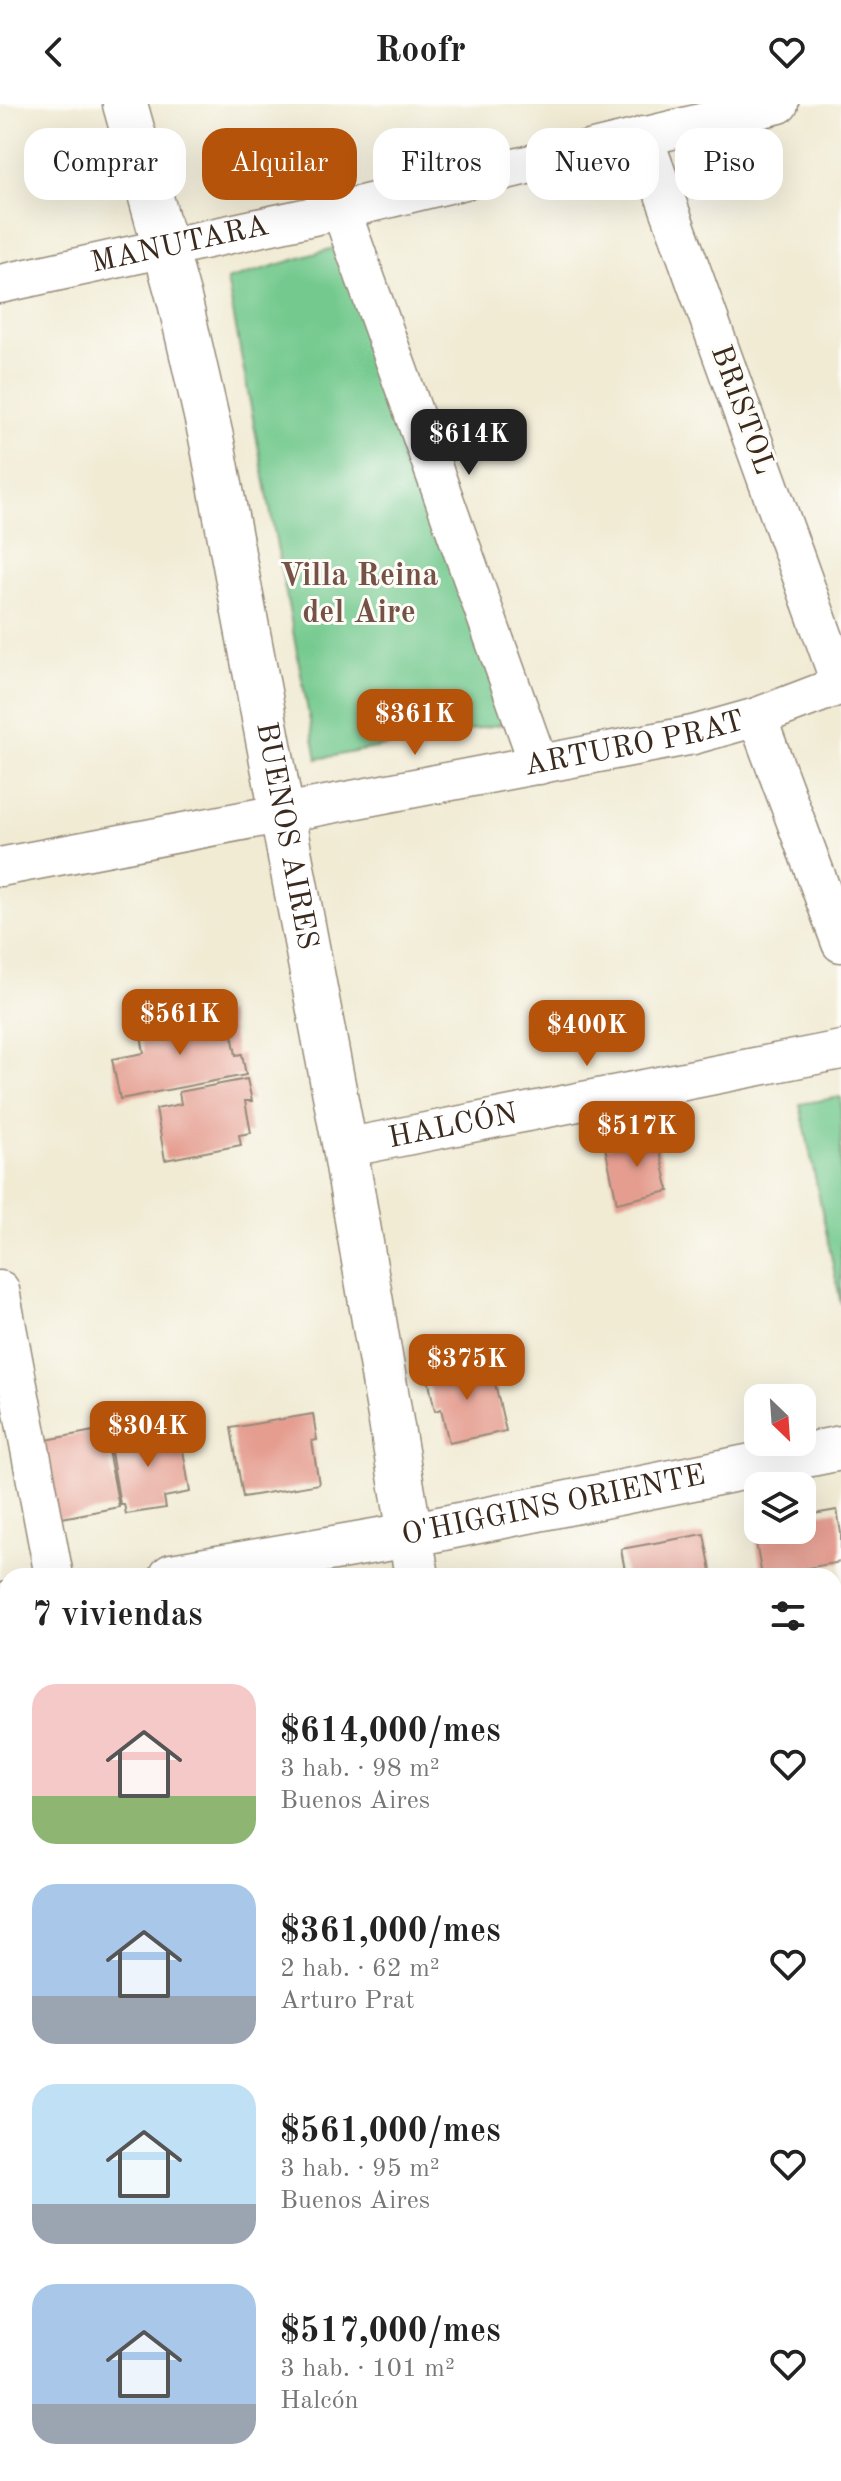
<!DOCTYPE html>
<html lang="es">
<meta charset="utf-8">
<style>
body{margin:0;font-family:"Old Standard TT",serif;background:#f2f2f2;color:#222;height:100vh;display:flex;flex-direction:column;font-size:30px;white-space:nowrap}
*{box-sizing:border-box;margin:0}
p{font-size:26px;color:#767676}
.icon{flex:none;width:44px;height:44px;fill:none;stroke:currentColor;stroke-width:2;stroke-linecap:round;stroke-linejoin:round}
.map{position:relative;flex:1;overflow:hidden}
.panel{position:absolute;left:0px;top:1464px;width:842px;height:914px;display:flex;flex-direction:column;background:#fff;border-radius:24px 24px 0 0;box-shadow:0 8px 32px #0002}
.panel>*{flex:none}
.guide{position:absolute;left:24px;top:24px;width:794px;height:72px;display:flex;gap:16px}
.needle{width:52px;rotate:155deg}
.controls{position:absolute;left:744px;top:1280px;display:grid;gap:16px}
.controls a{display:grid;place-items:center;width:72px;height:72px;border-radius:16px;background:#fff;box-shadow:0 8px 32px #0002;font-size:40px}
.price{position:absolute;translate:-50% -68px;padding:0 18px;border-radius:16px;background:#b45309;color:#fff;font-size:26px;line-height:52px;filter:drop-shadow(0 2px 4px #0008)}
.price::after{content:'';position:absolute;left:50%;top:48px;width:24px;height:18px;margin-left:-12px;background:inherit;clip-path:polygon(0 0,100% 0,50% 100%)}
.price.selected{background:#222;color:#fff}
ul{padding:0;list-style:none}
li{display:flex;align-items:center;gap:24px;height:200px;padding:0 32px}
li span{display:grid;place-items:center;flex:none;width:224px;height:160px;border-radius:24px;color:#555}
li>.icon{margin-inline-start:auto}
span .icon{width:96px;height:96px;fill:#fffc;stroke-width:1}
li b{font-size:34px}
h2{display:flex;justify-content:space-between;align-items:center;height:96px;padding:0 32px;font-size:34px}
.pill{padding:0 28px;border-radius:24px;background:#fff;box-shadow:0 8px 32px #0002;font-size:28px;line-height:72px}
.pill.selected{background:#b45309;color:#fff}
header{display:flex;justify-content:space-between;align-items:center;height:104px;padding:0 32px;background:#fff;font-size:36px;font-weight:700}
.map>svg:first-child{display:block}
</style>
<header><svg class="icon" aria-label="back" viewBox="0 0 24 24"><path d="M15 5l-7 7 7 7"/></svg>Roofr<svg class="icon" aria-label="heart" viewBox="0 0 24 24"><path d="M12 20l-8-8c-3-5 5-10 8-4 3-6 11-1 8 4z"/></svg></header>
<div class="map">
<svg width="841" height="2377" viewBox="0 0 841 2377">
<rect width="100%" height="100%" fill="#fdfcf7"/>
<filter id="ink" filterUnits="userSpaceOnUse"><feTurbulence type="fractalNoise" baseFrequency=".0125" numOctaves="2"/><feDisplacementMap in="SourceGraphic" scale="16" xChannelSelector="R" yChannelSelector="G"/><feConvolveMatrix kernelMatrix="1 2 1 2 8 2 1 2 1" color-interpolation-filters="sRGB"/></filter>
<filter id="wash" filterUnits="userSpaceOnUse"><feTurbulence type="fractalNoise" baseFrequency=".006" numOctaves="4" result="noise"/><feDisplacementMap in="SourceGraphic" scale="32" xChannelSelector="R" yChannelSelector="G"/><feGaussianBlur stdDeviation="1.8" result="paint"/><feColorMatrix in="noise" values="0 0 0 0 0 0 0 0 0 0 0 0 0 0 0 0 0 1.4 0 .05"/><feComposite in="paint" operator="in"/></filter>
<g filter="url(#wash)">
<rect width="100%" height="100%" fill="#f1ebd4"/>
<!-- green -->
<path fill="#73c98e" stroke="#577a56" stroke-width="2" d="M337,143L508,619L317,655L227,176Z
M840,993L841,995V1200L800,1000Z
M841,1731V1963L834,1969V1733Z
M841,2341V2377H739L764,2370H834V2344Z"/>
<g id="blocks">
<!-- building -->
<path fill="#e59d90" d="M228,909L236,951L242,950L246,971L120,995L112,955L144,949L140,926Z
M247,975L252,997H245L251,1029L239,1031L241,1041L165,1056L156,1005L181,1000L179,988Z
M656,1031L669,1087L617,1099L605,1043Z
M483,1258L487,1276L494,1275L506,1327L449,1339L441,1305L435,1307L427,1270Z
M313,1310L317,1336L312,1337L319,1380L243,1393L231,1324Z
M163,1321L166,1337L181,1334L190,1388L164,1393L166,1404L126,1410L124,1400H120L108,1331Z
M104,1325L119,1403L57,1415L41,1337Z
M837,1406L841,1429V1458L762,1472L753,1422L758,1421V1426H802V1412Z
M704,1430L712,1472H626L621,1445Z
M0,1585L8,1621V1627L0,1629Z
M0,1907H3L8,1938V1982L0,1984Z
M840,2230L841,2312L834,2315V2233Z
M380,2370H419L420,2377H381Z
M441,2370H502L504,2377H442Z
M612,2370H684L686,2377H614Z"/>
</g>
</g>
<g filter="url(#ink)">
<use href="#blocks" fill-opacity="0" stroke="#968a79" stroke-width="2"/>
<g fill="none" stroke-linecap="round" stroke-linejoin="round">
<defs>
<g id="minor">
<path d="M341,106L539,661"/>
<path id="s1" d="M0,180L341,106L779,0"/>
<path d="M757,613L841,839"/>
<path id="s2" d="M0,763L693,631L757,613L841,581L643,32"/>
<path id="s3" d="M345,1044L841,946"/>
<path d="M0,1186L54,1472"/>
<path d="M834,1710L841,1709"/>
<path d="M0,1865L8,1864"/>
<path d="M834,1996L841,1990"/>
<path d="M0,2210L8,2208"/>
</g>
<g id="tertiary">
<path id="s4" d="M125,0L180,198L211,333L345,1044L417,1472"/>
<path id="s5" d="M172,1472L409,1431L841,1344"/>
<path d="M0,1502L8,1500"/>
<path d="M567,2370L568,2377"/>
</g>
</defs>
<!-- minor casing -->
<use href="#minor" stroke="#968a79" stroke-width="41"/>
<!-- tertiary casing -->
<use href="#tertiary" stroke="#968a79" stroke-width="47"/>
<!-- minor -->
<use href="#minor" stroke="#fff" stroke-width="38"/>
<!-- tertiary -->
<use href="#tertiary" stroke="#fff" stroke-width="44"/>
</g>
</g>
<g text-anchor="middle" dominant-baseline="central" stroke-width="6" stroke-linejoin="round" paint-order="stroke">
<!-- street labels -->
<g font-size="30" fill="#3b2a1e" stroke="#fdfcf7">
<text stroke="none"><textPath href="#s1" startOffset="184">MANUTARA</textPath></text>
<text transform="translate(742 306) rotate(70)">BRISTOL</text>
<text stroke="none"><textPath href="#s2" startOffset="646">ARTURO PRAT</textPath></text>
<text stroke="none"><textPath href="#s4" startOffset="750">BUENOS AIRES</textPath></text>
<text stroke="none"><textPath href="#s3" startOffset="110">HALCÓN</textPath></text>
<text stroke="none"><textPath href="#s5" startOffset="388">O'HIGGINS ORIENTE</textPath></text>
</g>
<!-- neighbourhood labels -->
<g font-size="32" font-weight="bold" fill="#765246" stroke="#fdfcf7">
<text x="359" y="473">Villa Reina<tspan x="359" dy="37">del Aire</tspan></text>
</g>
</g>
</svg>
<div class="controls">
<a><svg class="needle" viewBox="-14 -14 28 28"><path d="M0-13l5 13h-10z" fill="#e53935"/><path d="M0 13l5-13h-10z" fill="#767676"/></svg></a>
<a><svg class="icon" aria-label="layers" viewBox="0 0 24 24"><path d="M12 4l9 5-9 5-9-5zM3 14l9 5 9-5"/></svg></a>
</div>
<b class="price selected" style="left:469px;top:373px">$614K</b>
<b class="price" style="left:415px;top:653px">$361K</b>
<b class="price" style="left:180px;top:953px">$561K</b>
<b class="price" style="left:587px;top:964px">$400K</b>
<b class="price" style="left:637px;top:1065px">$517K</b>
<b class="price" style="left:467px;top:1298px">$375K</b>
<b class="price" style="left:148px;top:1365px">$304K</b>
<div class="guide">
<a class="pill">Comprar</a>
<a class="pill selected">Alquilar</a>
<a class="pill">Filtros</a>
<a class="pill">Nuevo</a>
<a class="pill">Piso</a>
</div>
<section class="panel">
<h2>7 viviendas<svg class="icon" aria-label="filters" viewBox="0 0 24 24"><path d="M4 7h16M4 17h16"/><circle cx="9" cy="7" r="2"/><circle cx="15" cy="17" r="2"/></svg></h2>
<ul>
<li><span style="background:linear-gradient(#f6c9c9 70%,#8fb573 0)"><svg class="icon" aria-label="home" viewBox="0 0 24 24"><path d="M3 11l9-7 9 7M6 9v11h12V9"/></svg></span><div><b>$614,000/mes</b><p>3 hab. · 98 m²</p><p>Buenos Aires</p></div><svg class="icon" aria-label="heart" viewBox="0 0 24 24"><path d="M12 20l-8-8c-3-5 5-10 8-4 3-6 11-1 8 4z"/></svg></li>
<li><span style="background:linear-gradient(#a9c7e8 70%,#9aa5b1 0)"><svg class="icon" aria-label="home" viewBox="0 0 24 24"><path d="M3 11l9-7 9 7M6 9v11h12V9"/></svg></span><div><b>$361,000/mes</b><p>2 hab. · 62 m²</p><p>Arturo Prat</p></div><svg class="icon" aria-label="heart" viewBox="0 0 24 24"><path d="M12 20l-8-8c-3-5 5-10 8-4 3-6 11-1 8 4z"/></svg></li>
<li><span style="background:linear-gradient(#bfe0f5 75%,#9aa5b1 0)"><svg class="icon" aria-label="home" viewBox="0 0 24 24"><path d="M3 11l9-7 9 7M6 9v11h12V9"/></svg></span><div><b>$561,000/mes</b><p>3 hab. · 95 m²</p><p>Buenos Aires</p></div><svg class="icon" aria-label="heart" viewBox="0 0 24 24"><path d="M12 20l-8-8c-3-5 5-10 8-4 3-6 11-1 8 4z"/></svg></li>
<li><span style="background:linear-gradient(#a9c7e8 75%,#9aa5b1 0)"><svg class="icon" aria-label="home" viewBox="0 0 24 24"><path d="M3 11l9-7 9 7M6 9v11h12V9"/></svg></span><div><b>$517,000/mes</b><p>3 hab. · 101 m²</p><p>Halcón</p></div><svg class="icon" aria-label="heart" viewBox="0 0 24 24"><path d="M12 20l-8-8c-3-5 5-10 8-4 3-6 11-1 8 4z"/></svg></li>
</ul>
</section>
</div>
